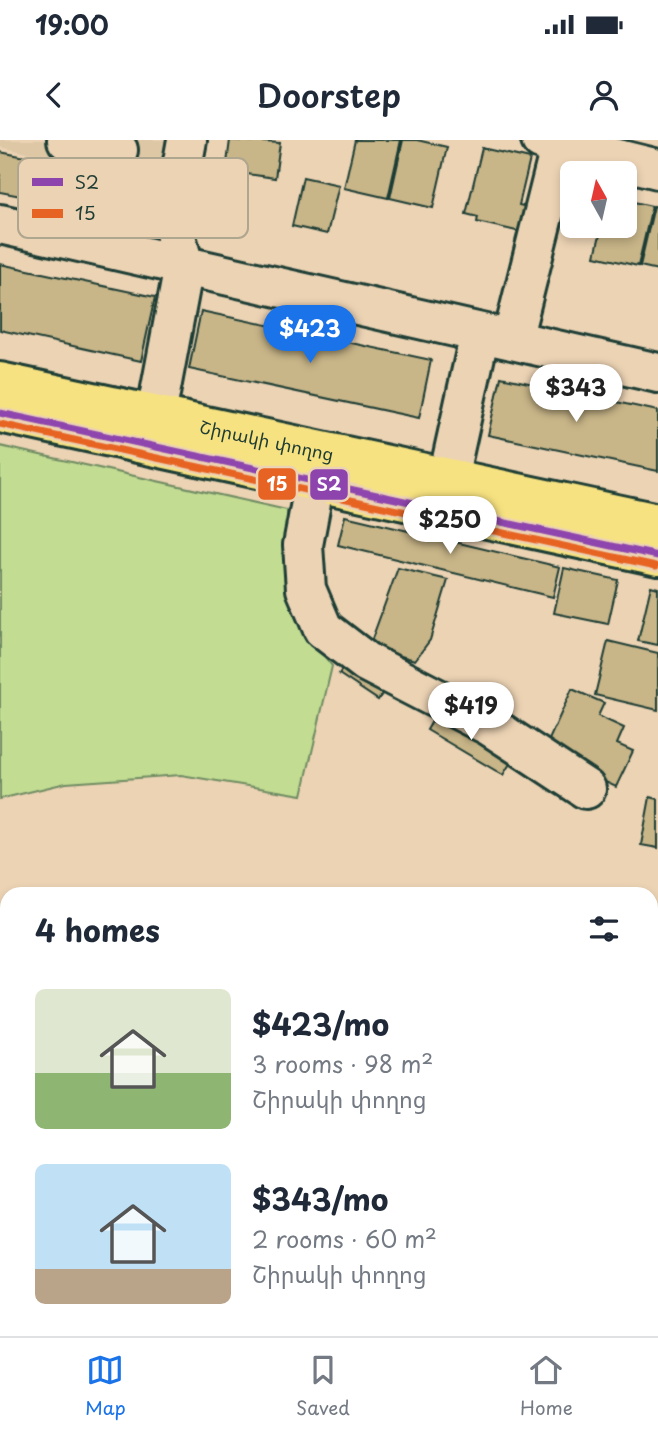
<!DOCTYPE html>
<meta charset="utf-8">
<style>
body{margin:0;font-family:"Playpen Sans","Noto Sans Armenian",sans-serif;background:#f6f6f7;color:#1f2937;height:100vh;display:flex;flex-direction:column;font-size:26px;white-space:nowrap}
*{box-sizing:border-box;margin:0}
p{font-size:23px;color:#747a83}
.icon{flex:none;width:38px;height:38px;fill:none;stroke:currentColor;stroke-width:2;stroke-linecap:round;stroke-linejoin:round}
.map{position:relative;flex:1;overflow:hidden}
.details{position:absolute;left:0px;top:747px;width:658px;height:450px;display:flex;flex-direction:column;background:#fff;border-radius:21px 21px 0 0;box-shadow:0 4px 10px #0003}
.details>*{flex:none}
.needle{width:46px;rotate:352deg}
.tools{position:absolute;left:560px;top:21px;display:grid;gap:14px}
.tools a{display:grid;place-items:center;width:77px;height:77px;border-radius:10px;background:#fff;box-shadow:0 4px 10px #0003;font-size:35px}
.price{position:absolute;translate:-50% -60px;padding:0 16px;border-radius:24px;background:#fff;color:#222;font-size:23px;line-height:46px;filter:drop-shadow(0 2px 4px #0008)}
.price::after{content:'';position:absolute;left:50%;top:42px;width:21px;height:16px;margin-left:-10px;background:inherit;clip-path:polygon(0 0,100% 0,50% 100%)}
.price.on{background:#1a73e8;color:#fff}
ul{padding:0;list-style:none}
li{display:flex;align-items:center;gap:21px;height:175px;padding:0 35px}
li span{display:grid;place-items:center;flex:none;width:196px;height:140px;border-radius:10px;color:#555}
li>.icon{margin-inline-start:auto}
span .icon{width:84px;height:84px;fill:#fffc;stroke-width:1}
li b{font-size:30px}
h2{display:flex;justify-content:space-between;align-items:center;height:84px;padding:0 35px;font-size:30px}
.status{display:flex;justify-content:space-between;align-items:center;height:49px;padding:0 35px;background:#fff;direction:ltr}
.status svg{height:19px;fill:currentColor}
header{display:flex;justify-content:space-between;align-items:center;height:91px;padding:0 35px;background:#fff;font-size:32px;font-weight:600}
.tabs{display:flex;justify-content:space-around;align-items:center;height:98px;border-top:2px solid #e0e1e3;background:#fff;font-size:19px;color:#747a83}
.tabs a{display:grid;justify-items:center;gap:4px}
.tabs .on{color:#1a73e8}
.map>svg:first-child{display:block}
</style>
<div class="status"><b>19:00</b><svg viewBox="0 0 49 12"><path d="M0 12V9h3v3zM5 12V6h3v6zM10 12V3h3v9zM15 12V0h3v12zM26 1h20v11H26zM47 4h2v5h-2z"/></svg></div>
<header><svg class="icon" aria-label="back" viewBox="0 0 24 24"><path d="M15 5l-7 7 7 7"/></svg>Doorstep<svg class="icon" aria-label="person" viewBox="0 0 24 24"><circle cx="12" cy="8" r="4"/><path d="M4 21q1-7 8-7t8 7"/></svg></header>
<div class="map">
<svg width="658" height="1196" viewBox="0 0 658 1196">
<rect width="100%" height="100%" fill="#ecd3b4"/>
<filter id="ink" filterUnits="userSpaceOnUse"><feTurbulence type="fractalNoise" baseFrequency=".0143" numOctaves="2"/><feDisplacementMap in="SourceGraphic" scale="14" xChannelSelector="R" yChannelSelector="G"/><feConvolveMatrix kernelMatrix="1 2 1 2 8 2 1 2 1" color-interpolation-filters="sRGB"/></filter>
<g filter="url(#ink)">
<!-- built -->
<path fill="#ddc7a5" d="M0,0H170L162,41L0,7Z"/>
<!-- green -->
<path fill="#c2dc92" stroke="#708c63" stroke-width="2" d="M0,306L287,370V430L308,496L332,526L302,655L181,635L66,643L0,659Z
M7,780V1190H570L571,1196H0V781Z"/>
<!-- building -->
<path fill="#c8b588" stroke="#1f3d34" stroke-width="2" d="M230,0L280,3L275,38L226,31Z
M355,0H401L388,58L344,48Z
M403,0H417L447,7L433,68L390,58Z
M482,8L530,19L519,65L536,69L530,94L477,82L478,77L466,74Z
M0,12L168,45L160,83L0,52Z
M303,37L339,45L327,94L292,86Z
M625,60L652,66L638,126L595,116L602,86H625Z
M654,66L658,67V130L640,126Z
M0,124L155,157L141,221L0,190Z
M201,171L431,220L419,278L189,229Z
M501,237L658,271V331L488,295Z
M345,376L560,427L553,457L338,405Z
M398,428L448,440L430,500L415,520L369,507Z
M564,428L618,440L608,484L554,473Z
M651,446L658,448V505L638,501Z
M608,501L658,513V570L595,555Z
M349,519L388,545L378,560L339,534Z
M572,549L604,563L598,576L624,588L617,604L633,611L616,647L543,613Z
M439,569L516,614L503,635L427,590Z
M650,657L658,659V708L641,705Z"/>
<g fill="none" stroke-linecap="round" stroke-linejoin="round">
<defs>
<path id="minor" d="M67,0L118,10
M541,0L658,29
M0,84L658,233
M512,200L562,0
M156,275L184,126L172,82L187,0
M448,338L480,193
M315,341L303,405L306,449L323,489L366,522L490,586L586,649"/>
<g id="highway">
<path id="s1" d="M0,242L658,383"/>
<path d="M0,273L658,416"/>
</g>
</defs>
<!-- minor casing -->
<use href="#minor" stroke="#1f3d34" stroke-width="44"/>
<!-- highway casing -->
<use href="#highway" stroke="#1f3d34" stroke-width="44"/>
<!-- minor -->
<use href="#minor" stroke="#ecd3b4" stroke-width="38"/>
<!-- highway -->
<use href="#highway" stroke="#f7e281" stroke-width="38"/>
<defs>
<path id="bus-1" d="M0,273L658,416"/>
<path id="bus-2" d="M0,284L656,426"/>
</defs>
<!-- bus-1 casing -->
<use href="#bus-1" stroke="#ecd3b4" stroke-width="12"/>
<!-- bus-2 casing -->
<use href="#bus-2" stroke="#ecd3b4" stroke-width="12"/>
<!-- bus-1 -->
<use href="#bus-1" stroke="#8e44ad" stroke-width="7"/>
<!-- bus-2 -->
<use href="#bus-2" stroke="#e76323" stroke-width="7"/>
</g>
</g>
<g text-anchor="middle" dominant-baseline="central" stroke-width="5" stroke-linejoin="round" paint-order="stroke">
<!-- street labels -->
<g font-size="18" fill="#1f3d34" stroke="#ecd3b4">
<text stroke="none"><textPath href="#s1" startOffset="273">Շիրակի փողոց</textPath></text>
</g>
</g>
<!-- legend -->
<rect x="18" y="18" width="230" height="80" rx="10" fill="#ecd3b4" stroke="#aea68e" stroke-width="2"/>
<rect x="32" y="38" width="31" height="8" fill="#8e44ad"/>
<rect x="32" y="69" width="31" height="9" fill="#e76323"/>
<g font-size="19" fill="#1f3d34">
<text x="75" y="49">Տ2</text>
<text x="75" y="80">15</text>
</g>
<g stroke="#ecd3b4" stroke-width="2.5">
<rect x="257" y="327" width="40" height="34" rx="7" fill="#e76323"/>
<rect x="309" y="328" width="40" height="33" rx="7" fill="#8e44ad"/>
</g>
<g font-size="19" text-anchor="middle" font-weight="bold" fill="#fff">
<text x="277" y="351">15</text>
<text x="329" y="351">Տ2</text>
</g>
</svg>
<div class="tools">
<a><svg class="needle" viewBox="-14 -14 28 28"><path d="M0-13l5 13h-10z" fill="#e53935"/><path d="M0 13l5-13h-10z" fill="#747a83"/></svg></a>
</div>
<b class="price on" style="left:310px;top:225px">$423</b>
<b class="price" style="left:576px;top:284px">$343</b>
<b class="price" style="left:450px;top:416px">$250</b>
<b class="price" style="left:471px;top:602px">$419</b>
<section class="details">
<h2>4 homes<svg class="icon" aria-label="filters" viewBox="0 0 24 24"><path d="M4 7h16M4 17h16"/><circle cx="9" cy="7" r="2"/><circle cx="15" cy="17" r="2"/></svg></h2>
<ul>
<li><span style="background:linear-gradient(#dfe7d0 60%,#8fb573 0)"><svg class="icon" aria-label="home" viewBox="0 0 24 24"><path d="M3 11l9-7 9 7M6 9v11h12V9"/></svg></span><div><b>$423/mo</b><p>3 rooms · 98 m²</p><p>Շիրակի փողոց</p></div></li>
<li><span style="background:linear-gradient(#bfe0f5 75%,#b9a48a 0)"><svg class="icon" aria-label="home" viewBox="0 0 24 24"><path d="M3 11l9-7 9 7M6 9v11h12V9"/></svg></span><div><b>$343/mo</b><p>2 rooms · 60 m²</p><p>Շիրակի փողոց</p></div></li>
</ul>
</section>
</div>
<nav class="tabs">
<a class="on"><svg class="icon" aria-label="map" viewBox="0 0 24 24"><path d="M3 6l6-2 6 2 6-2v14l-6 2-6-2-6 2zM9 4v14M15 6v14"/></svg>Map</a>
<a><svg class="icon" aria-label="saved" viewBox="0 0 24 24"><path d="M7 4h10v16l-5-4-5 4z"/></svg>Saved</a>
<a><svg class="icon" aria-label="home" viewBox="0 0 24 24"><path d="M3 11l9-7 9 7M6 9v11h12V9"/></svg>Home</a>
</nav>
